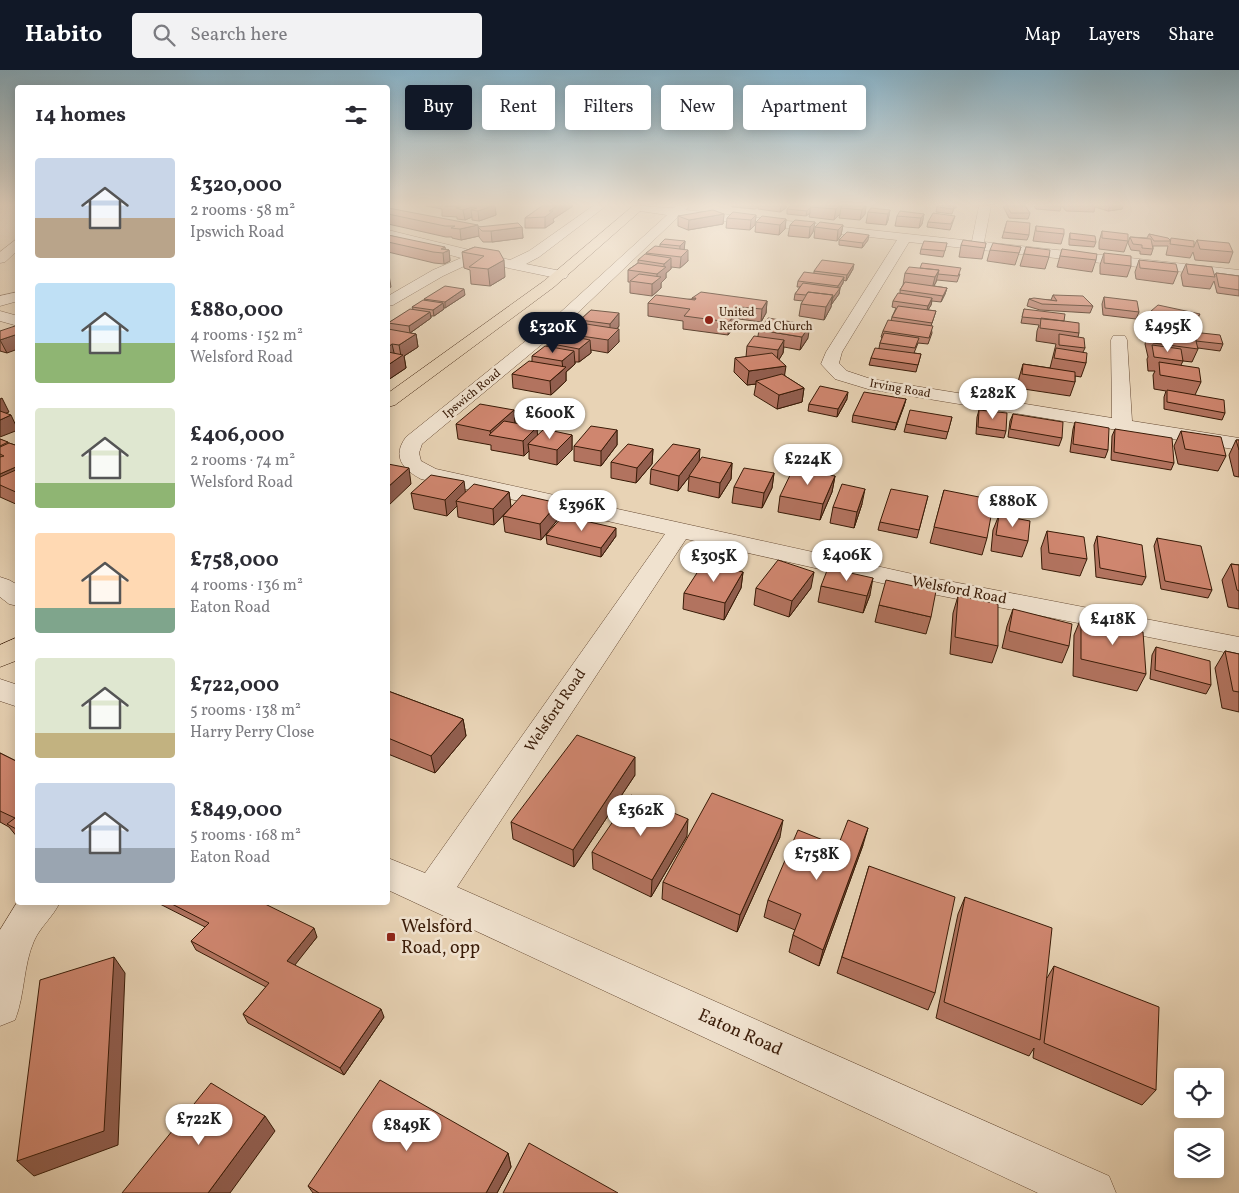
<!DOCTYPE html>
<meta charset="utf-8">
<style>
body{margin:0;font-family:Vollkorn,serif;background:#f2f2f3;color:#2b2b33;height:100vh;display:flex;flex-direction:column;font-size:19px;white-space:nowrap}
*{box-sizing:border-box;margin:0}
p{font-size:16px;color:#7c7c81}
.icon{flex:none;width:28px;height:28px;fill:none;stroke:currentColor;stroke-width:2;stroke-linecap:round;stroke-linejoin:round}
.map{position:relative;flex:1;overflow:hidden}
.sheet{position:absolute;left:15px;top:15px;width:375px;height:820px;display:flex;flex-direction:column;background:#fff;border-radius:5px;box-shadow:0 2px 12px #0003}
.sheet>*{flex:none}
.banner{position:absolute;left:405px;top:15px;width:475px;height:45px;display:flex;gap:10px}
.controls{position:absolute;left:1174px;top:998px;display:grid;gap:10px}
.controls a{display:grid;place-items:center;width:50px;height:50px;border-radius:5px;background:#fff;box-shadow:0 2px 12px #0003;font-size:25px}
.price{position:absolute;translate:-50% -42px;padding:0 11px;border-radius:18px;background:#fff;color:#222;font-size:16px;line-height:32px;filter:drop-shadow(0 1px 2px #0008)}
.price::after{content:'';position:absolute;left:50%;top:30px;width:15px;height:11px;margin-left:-8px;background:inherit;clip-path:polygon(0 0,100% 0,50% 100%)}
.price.on{background:#111827;color:#fff}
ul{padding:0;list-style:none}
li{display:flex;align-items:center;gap:15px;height:125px;padding:0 20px}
li span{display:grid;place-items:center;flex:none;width:140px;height:100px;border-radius:5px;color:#555}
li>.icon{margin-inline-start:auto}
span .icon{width:60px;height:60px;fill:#fffc;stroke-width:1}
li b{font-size:21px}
h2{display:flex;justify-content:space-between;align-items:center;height:60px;padding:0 20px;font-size:21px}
.tag{padding:0 18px;border-radius:5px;background:#fff;box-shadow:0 2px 12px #0003;font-size:18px;line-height:45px}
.tag.on{background:#111827;color:#fff}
header{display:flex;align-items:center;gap:30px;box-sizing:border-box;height:70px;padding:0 25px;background:#111827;color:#fff}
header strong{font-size:24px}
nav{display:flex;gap:28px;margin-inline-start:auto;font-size:18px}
.search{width:350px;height:45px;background:#f2f2f3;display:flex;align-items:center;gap:12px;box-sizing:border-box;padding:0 18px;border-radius:5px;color:#7c7c81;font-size:19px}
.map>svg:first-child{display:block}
</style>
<header>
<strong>Habito</strong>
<div class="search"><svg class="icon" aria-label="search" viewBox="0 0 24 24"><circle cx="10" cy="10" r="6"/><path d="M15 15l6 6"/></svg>Search here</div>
<nav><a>Map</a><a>Layers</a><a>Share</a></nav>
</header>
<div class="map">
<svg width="1239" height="1123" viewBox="0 0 1239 1123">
<rect width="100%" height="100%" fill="#e8d3b5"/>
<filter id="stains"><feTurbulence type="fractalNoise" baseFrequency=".004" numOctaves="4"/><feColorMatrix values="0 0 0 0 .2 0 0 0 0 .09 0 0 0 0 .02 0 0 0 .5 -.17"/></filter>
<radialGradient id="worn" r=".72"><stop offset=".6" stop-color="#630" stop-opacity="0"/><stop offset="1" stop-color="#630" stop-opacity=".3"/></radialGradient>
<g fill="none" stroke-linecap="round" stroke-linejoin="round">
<defs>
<path id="minor" d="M593,136H606L539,187L526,194L566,202L568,205L566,208L561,209L475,191L443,206L393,235L388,236V226L433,200L461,188L388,168V160L510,190L529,181Z
M634,136L674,138L676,136H689L686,140L972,171L979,136H991L984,172L1239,200V208L909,172L842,282L839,293L847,301L871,309L1112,348L1111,270L1113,266H1125L1127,270L1132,351L1239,368V380L868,319L835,309L821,294L826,282L897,170L679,146L565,255L422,374L419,383L421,391L436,399L917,505L1239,567V585L917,521L686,469L457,817L1109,1106L1116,1123H1038L388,820V788L425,803L665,464L421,409C402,399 392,386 406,367L553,249L667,145L634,140Z
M18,168V180L5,192L0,193V182Z
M18,222V231L0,236V226Z
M0,241L18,246V256L0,251Z
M0,507L9,510L18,515V536L9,534L0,527Z
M0,609L18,615V637L0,631Z
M18,831L60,832C53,847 40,857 34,871C23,896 25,925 15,950L0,956V860Z"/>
<path id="highway" d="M633,136H646L554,217L395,335L388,337V323L544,211Z
M18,567V590L0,597V575Z"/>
</defs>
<!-- minor casing -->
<use href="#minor" stroke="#654932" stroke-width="1"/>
<!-- highway casing -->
<use href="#highway" stroke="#391b07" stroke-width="1"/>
<!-- minor -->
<use href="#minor" fill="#f0e2cf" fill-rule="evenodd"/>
<!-- highway -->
<use href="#highway" fill="#e8d3b5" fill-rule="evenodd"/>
</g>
<!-- wall -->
<path fill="#b2735f" stroke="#391b07" d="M426,136H495L496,145L479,151L472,150V147L465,150L457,149V147L442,146V139Z
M542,136H573L553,149L554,152L545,158H525V148Z
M732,136H786V138L780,142L758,139V137L755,139L732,137Z
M790,136H866L865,144L860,150L839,148L840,144L834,150L809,147L810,143L806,146L787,144V139Z
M937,136H956V138H954L952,144L936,142Z
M1003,136H1025L1030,143L1028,149L1009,148Z
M1034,136H1061L1060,141L1036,139Z
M1062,136H1123L1122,139L1108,141L1095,137L1094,142L1066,141Z
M388,138L478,157H522L523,168L492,172H483L479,167V166L461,170L452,168V167H446L388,154Z
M890,140L888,150L886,155L866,153L868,142Z
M724,144L723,154L688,160L678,156V146Z
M924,144L922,154L919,158L895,156L897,146Z
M756,145L755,155L750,160L726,158L727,148Z
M955,146L950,160L927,157L928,152Z
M786,149L785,159L779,165L755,162L756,152Z
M1007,151L1029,165L1027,170L1002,168Z
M815,152L813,162L809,168L788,166L790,155Z
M843,155L841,165L837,171L814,168L815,157Z
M1036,156L1064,164L1061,174L1033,171Z
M1102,161L1128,171L1124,182L1099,179V172Z
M1070,163L1096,172L1094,177L1069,175V169Z
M1149,164L1194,176L1197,170L1233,182L1229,193L1195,190L1193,182L1190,188L1166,185L1168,176H1153V179L1151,185L1140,184V181L1131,180L1128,173L1130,167L1147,168Z
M388,165L449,180L450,191L444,194L434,193L388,182Z
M839,170H868L862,178L839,175Z
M685,171L684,179L688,191L680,198L671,197V199L666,203V208L661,213V218L652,226L630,223V212H628V200L638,193V190L646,185V183L660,176V174Z
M947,173L943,187L920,184L921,179Z
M986,173L982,189L959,187L961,175Z
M475,177L505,207L490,216L471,214L470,200L464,198L462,182Z
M1021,177L1015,195L987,191L990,180Z
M1026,177L1049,187L1045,199L1020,196Z
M1062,179L1096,190L1092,202L1057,197Z
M1104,183L1131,196L1127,207L1100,204V195Z
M1139,190L1178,202L1173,214L1136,209L1135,202Z
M1186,194L1215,205L1216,203L1239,206V226L1217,223L1214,211L1210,219L1183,216L1181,205Z
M853,199L846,211L843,210V213L840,218L839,224L831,235V237L824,250L799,246L801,234L803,231L794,230L795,224L800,217H797L798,211L814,203V201Z
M905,203L960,204L957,212L937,210L934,216L947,218L945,224L941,232L932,231L931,235L928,240L936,241L931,256L932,263L928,274L918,273L914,283L921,284L916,302L869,295L871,288L879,278L880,273L882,268L881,267L883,261L891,251L892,247L896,238L892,237L893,231L900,224V220L903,215Z
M465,225L445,238H443L444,239L434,246H431V248L410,263L416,264L418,277L404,286L406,298L388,310V253L413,239L412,237L425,231L424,229Z
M1053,225L1093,236L1090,243L1040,240L1027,236L1029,229L1051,230Z
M1104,227L1139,242L1136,249L1103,245L1102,234Z
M692,228L767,231L766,243L761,252L739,249L728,265L683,259V251L648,246V233L692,229Z
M1024,239L1064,251L1079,263L1078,267L1085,278L1083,282L1086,293L1081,307L1075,306V312L1070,326L1017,318L1019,308L1023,294L1050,298L1056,274L1036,271L1037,261L1039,255L1021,253Z
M591,240L619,256L617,259L619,272L608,283L591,280V283L579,292H575V294L566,302V311L551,325L513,318L512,304L532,291V286L547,276V273L561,264V263L580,253V250Z
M1151,241L1197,250L1191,257L1149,247Z
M759,260L808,268L800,280L784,277L783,283L779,289L785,306L804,318L802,332L777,339L754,325L756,314L747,315L734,302L735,288L746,287L747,276L758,266Z
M1174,260L1223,274L1220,281L1198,278V279L1192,292L1183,291L1181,295L1201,312L1195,325L1225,343L1222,350L1164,339V327L1166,321L1154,319L1153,305L1155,301H1148L1147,289L1148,287L1145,274L1150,261L1172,264Z
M0,261L7,283L0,281Z
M847,329L837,347L808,341L809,334Z
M906,329L904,336L895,360L852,352L853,345Z
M514,340L515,353L538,365H572V380L557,395L529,389V381L524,386L491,380V375L458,369L456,354Z
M979,340L1006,361L1004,368L976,364L977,347Z
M1013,344L1062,368L1059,376L1008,367L1010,351Z
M952,347L946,369L904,362L906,354Z
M1075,352L1108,380L1105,388L1070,382L1073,359Z
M1115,359L1174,393L1171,400L1111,390L1112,366Z
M617,360V375L601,396L574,391V376Z
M1181,361L1226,386L1218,401L1178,394L1174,376Z
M0,369L9,373L18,376V435L0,427Z
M1236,370H1239V407L1234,406L1229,385Z
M653,379L652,394L636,413L611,408V392Z
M699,391L732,393L731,409L719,428L688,421L689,407L678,421L650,414L651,399Z
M774,403L772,418L762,438L732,433L734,417Z
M835,406L832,422L820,450L778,442L780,426Z
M944,420L987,468L982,485L930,473Z
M465,422H509L511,437L494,455L458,447L457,436L447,446L414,439L411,423Z
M928,426L917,468L878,460L880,452Z
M558,433L559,448L541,470L505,462L503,446Z
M862,434L854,458L830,453L833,437Z
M999,445L1028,471L1022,487L991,481L993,460Z
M1047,461L1087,489L1080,506L1042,499L1041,478Z
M546,465L616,466L601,487L547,474Z
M1097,466L1146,507L1142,515L1096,507L1094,475Z
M1157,468L1212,520L1208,528L1161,519L1154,476Z
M1231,494L1239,495V539L1228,537L1222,510Z
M743,502L741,518L724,550L683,539L684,523Z
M821,516L870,525L863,543L818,532Z
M756,518H811L789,547L754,535Z
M958,526L998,576L992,593L950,584L953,543Z
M879,535L931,547L926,564L875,552Z
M1013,539L1069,576L1062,593L1002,578L1007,556Z
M1081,548L1146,604L1137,621L1073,606L1074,565Z
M1156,577L1211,615L1206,624L1150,609L1152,585Z
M1225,581L1239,584V642L1222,638L1215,598Z
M388,621L463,649L466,666L435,703L388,684Z
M0,683L18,692V768L9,757L0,752Z
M635,705L574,797L513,769L511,752Z
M687,766L651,827L593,799L592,782Z
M780,767L737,862L662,829L663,812Z
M863,775L819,896L789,882L793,865L795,860L764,847L768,830L838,776Z
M869,796L935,923L928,940L837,903Z
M965,827L1047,908L1054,896L1156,1020L1142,1035L1033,988L1034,978L1029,986L936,948L958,844Z
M156,832H261L317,867L294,895L384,947L344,1005L248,953L243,944L266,917L196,880L191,871L205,857Z
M508,1083L511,1097L497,1123H313L308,1116Z"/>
<!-- shaded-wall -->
<path fill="#915e4e" stroke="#391b07" d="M492,136H495L496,145L479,151L478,141Z
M557,136H573L553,149L554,152L545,158V147L549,141Z
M781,136H786V138L780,142Z
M839,136H842L841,138L840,144L834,150L836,139Z
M865,136H866L865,144L860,150L862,140Z
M1110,136H1123L1122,139L1108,141Z
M472,137V140H471L472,147L465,150L463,140Z
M810,138V143L806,146L807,141Z
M890,140L888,150L886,155L888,144Z
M724,144L723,154L688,160L689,150Z
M924,144L922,154L919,158L921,148Z
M756,145L755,155L750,160L751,150Z
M786,149L785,159L779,165L780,155Z
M815,152L813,162L809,168L810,157Z
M478,155L479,166L461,170L460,159Z
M843,155L841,165L837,171L838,160Z
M522,157L523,168L492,172L491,161Z
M869,165L868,170L862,178L863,173Z
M685,171L684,182L679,187L680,176Z
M445,177L446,182L449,180L450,191L444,194L443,183L441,179Z
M688,180V191L680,198L681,187Z
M671,188V199L666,203V208L661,213V218L652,226V214L657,210V204L664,198V194Z
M504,190L505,207L490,216L488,199Z
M854,194L853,199L846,211L847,205Z
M939,200L936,212L932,219L935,207Z
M389,205L391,217L388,219V206Z
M844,207L843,213L840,218L839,224L831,235L832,229L837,221L838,216Z
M947,218L945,224L941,232L943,226Z
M464,219L465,225L445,238V232Z
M833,225L831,237L824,250L826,237Z
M932,228L931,235L926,243L928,236Z
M767,231L766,243L761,252L762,239Z
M443,233L444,239L434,246L433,240Z
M740,237L739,249L728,265L729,252Z
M430,242L431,248L410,263L409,256Z
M619,243V256L610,267V254Z
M1200,244L1197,250L1191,257L1193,250Z
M810,255L808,268L800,280L802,267Z
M619,259V272L608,283V270Z
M18,264V279L7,283L0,270Z
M416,264L418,277L404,286L406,298L388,310V295L401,286L399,275Z
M590,270L591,283L579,292V279Z
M784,270L783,283L777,293L778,280Z
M392,274L395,287L388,292V277Z
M574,281L575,294L566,302V311L551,325L550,311L563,300L562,291Z
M786,296L784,309L756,311V314L747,315L749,301Z
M804,318L802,332L777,339L779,325Z
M848,322L847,329L837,347L838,339Z
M2,328L9,342L0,346V329Z
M906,329L904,336L895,360L897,353Z
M514,340L515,354L491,365L490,361Z
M11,345L18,360L0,367V350Z
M537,357L538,372L528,374L529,381L524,386L523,371Z
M617,360V375L601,396V381Z
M572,365V380L557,395V380Z
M653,379L652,394L636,413L637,398Z
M700,379L699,394L678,421L679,406Z
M732,393L731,409L719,428L720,413Z
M18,396V415H0V404Z
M409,398L411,414L388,436V417Z
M774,403L772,418L762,438L764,423Z
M835,406L832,422L820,450L823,434Z
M464,411L466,427L456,431L457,436L447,446L445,430Z
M865,419L862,434L854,458L857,442Z
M509,422L511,437L494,455L493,439Z
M558,433L559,448L541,470L540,454Z
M616,458V466L601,487V478Z
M743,502L741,518L724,550L725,533Z
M814,502L811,518L789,547L792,531Z
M873,508L870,525L863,543L867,526Z
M463,649L466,666L435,703L431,686Z
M635,687V705L574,797L573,780Z
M688,749L687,766L651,827L652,810Z
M783,750L780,767L737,862L740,845Z
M868,758L863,775L819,896L823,880Z
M314,858L317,867L291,900L287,891Z
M114,887L125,903L118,1075L34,1106L17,1091Z
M381,939L384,947L344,1005L340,998Z
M265,1046L275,1061L230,1123H208Z
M508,1083L511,1097L497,1123H486Z"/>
<!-- building -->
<path fill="#cf866f" stroke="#391b07" d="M445,136H492L478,141L471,140L477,138L472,137L463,140L456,138L461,137Z
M542,136H557L549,141H553L545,147L525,148Z
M790,136H811L810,137H811L807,141L787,139Z
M811,136H839L836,139L810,137Z
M842,136H865L862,140L841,138Z
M938,136H954L953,139L937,137Z
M1007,136H1025L1030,143H1011Z
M388,138L478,155L460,159L451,158L455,156H445L388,144Z
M871,138L890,140L888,144L868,142Z
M713,140L724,144L689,150L678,146Z
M900,141L924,144L921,148L897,146Z
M733,142L756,145L751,150L727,148Z
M933,143L955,146L951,154L928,152Z
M762,146L786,149L780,155L756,152Z
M795,150L815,152L810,157L790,155Z
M1007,151L1030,153L1029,165L1004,162Z
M820,152L843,155L838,160L815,157Z
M518,153L522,157L491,161H482L478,157Z
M1036,156L1064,159V164L1036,161Z
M1102,161L1128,164V171L1102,168Z
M847,162L869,165L863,173L839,170Z
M1070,163L1095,166L1096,172L1070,169Z
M1149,164L1168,168L1170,170V171H1154Z
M388,165L445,177L441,179L449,180L443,183L433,182L388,172Z
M1130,167L1151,169L1153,179L1142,178V175L1133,174Z
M1171,168L1194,171V177L1170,174Z
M665,169L685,171L680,176L660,174Z
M963,170L986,173L985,178L961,175Z
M1197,170L1229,173L1233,182L1200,179Z
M924,171L947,173L945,181L921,179Z
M993,173L1021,177L1019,183L990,180Z
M655,176L688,180L681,187L646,183Z
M475,177L499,181L504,190L488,199L469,197L484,186L462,182Z
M1026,177L1050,180L1049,187L1024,184Z
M1062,179L1097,184L1096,190L1060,186Z
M1104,183L1131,186V196L1104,193Z
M645,184L671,188L664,194L638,190Z
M822,190L854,194L847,205L814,201Z
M1139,190L1176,194L1178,202L1140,198Z
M638,193L666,197L657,204L628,200Z
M922,193L961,198L958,206L938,204L939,200L920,198Z
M1186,194L1212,197L1215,207L1188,204Z
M909,197L939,200L935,207L905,203Z
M804,202L844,207L838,216L798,211Z
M1216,203L1239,206V220L1219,217Z
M639,204L661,207L652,214L630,211Z
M905,212L947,218L943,226L900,220Z
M803,213L840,218L832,229L833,225L808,222L806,225L795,224Z
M445,216L464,219L445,232L424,229Z
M701,222L767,231L762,239L740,237L729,252L684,246L690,239L648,233L656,225L695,230L696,228H692Z
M808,222L833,225L826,237L801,234Z
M898,223L932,228L928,236L893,231Z
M1053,225L1083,226L1093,236L1042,234L1029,229L1034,228L1057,231Z
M1104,227L1137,231L1139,242L1105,238Z
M423,230L443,233L433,240L412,237Z
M1158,235L1200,244L1193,250L1151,241Z
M898,236L936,241L932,253L892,247Z
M410,239L430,242L409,256L388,253Z
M1024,239L1065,244L1064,251L1022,247Z
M591,240L619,243L610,254L580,250Z
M768,248L810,255L802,267L759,260Z
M1041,248L1079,253V263L1040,258Z
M888,250L933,256L929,268L883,261Z
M573,252L619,259L608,270L561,263Z
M18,255V264L0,270V261Z
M388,259L416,264L399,275L392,274L388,277Z
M1174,260L1220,265L1223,274L1196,271L1195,267L1175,264Z
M1150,261L1195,267L1198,279L1153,273Z
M884,263L919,268L915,278L880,273Z
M559,264L590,270L579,279L547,273Z
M1059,264L1084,268L1085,278L1059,275Z
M754,266L784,270L778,280L747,276Z
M1152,275L1181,279L1183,291L1154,287Z
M545,276L574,281L562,291L532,286Z
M875,278L921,284L918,295L871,288Z
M1056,278L1087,283L1086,293L1054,288Z
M388,282L403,285L388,295Z
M772,283L786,296L749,301L735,288Z
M529,291L566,297L550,311L512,304Z
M1159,292L1199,298L1201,312L1160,305Z
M1023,294L1075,302V312L1022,304Z
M782,304L804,318L779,325L756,311Z
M820,316L848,322L838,339L809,334Z
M1167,320L1224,330L1225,343L1167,332Z
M864,322L906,329L897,353L853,345Z
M480,334L514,340L490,361L456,354Z
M910,340L952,347L948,362L906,354Z
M979,340L1007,343L1006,361L978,357Z
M0,341L11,345L0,350Z
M1013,344L1063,352L1062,368L1010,359Z
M504,351L537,357L523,371L489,365Z
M1075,352L1109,358L1108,380L1073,374Z
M591,356L617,360L601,381L574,376Z
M544,359L572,365L557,380L528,374Z
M1115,359L1172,368L1174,393L1114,382Z
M1181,361L1221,367L1226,386L1185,379Z
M0,369L8,372L0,376Z
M1236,370H1239V380Z
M9,373L18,376V396L0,404V387L4,386L0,384V377Z
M628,374L653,379L637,398L611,392Z
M673,374L700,379L679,406L651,399Z
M702,387L732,393L720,413L689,406Z
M388,394L409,398L388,417Z
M744,398L774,403L764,423L734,417Z
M18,399V423L0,415V407Z
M793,399L835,406L823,434L780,426Z
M431,405L464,411L445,430L411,423Z
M474,414L509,422L493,439L456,431Z
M842,414L865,419L857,442L833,437Z
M891,419L928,426L919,460L880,452Z
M944,420L994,430L987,468L934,457Z
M522,425L558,433L540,454L503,446Z
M999,445L1030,451L1028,471L996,465Z
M563,446L616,458L601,478L546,465Z
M1047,461L1084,467L1087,489L1049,483Z
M1097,466L1142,475L1146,507L1100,498Z
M1157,468L1201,476L1212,520L1165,511Z
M778,490L814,502L792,531L756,518Z
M704,492L743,502L725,533L684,523Z
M1231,494L1239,495V521L1237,520Z
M828,498L873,508L867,526L821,516Z
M886,510L936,521L931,547L879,535Z
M958,526L998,534V576L955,567Z
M1013,539L1072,554L1069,576L1009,561Z
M1081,548L1143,562L1146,604L1081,589Z
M1156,577L1210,591L1211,615L1155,600Z
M1225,581L1239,584V622L1233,621Z
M388,621L463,649L431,686L388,668Z
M577,665L635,687L573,780L511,752Z
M0,683L18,692V760L7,754L15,748L0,741Z
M712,723L783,750L740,845L663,812Z
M631,725L688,749L652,810L592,782Z
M848,750L868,758L823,880L793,865L801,844L768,830L798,760L838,776Z
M869,796L955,827L935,923L842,887Z
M965,827L1052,858L1040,970L944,932Z
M168,832H261L314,858L287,891L381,939L340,998L243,944L269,913L191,871L209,853Z
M114,887L104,1061L17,1091L40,910Z
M1054,896L1159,937L1156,1020L1044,973Z
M380,1010L508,1083L486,1123H319L308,1116Z
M211,1013L265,1046L208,1123H122Z
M529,1073L618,1123H503Z"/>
<!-- sky -->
<linearGradient id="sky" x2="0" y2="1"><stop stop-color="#88b6ce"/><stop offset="0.46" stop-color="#f5ebde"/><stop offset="1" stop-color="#f5ebde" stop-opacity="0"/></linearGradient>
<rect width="1239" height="293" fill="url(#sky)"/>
<!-- markers -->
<g fill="#8f2418" stroke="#f0e2cf" stroke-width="2">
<circle cx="709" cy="250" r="5"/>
<rect x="386" y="862" width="10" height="10" rx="2.5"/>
</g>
<g text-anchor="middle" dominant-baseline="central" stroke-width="5" stroke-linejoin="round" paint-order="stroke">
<!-- far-poi labels -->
<g font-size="12" fill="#391b07" stroke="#f0e2cf" text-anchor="start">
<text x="719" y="243">United<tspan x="719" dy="14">Reformed Church</tspan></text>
</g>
<!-- far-street labels -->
<g font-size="12" fill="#391b07" stroke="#f0e2cf">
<text transform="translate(900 319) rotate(10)">Irving Road</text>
<text transform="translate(472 324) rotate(-39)">Ipswich Road</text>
</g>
<!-- street labels -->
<g font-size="15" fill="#391b07" stroke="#f0e2cf">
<text transform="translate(959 521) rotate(11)">Welsford Road</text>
<text transform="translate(556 641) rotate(-56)">Welsford Road</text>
</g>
<!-- near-poi labels -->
<g font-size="18" fill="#391b07" stroke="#f0e2cf" text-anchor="start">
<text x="401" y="857">Welsford<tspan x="401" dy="21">Road, opp</tspan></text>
</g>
<!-- near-street labels -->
<g font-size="18" fill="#391b07" stroke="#f0e2cf">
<text transform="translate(740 963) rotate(24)">Eaton Road</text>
</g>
</g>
<rect width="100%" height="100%" filter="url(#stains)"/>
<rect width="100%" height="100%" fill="url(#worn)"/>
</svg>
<div class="controls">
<a><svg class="icon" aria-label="locate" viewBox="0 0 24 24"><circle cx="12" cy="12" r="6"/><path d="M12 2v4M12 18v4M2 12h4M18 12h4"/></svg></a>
<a><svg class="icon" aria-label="layers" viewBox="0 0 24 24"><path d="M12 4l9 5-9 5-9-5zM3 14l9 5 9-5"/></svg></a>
</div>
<b class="price" style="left:1168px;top:283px">£495K</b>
<b class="price on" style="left:553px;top:284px">£320K</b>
<b class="price" style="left:993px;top:350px">£282K</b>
<b class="price" style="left:550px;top:370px">£600K</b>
<b class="price" style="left:808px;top:416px">£224K</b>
<b class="price" style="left:1013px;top:458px">£880K</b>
<b class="price" style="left:582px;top:462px">£396K</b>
<b class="price" style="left:847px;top:512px">£406K</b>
<b class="price" style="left:714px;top:513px">£305K</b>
<b class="price" style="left:1113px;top:576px">£418K</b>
<b class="price" style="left:641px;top:767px">£362K</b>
<b class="price" style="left:817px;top:811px">£758K</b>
<b class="price" style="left:199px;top:1076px">£722K</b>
<b class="price" style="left:407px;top:1082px">£849K</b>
<div class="banner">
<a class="tag on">Buy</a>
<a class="tag">Rent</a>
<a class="tag">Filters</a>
<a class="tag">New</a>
<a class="tag">Apartment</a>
</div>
<section class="sheet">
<h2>14 homes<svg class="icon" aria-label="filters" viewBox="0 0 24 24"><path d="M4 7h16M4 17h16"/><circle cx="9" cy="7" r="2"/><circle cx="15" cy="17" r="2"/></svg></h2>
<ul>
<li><span style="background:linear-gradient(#c9d6e8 60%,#b9a48a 0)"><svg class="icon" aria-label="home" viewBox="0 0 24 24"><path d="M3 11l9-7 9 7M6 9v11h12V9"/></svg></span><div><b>£320,000</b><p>2 rooms · 58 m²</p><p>Ipswich Road</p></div></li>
<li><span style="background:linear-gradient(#bfe0f5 60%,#8fb573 0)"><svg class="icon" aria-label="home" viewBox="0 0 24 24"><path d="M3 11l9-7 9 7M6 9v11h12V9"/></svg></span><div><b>£880,000</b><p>4 rooms · 152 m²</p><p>Welsford Road</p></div></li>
<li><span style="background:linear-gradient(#dfe7d0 75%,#8fb573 0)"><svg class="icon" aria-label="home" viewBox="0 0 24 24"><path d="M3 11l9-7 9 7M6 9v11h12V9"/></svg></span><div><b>£406,000</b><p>2 rooms · 74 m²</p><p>Welsford Road</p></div></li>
<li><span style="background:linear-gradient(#ffd9b3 75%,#7fa58c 0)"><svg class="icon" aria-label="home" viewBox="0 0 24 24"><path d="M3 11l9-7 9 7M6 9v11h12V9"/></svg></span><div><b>£758,000</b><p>4 rooms · 136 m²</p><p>Eaton Road</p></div></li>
<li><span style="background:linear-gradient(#dfe7d0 75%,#c2b280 0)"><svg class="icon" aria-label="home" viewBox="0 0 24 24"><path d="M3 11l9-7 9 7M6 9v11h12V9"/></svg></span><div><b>£722,000</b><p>5 rooms · 138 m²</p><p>Harry Perry Close</p></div></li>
<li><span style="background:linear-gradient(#c9d6e8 65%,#9aa5b1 0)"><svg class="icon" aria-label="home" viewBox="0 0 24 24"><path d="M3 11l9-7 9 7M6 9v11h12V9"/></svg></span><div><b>£849,000</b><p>5 rooms · 168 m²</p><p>Eaton Road</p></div></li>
</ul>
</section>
</div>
